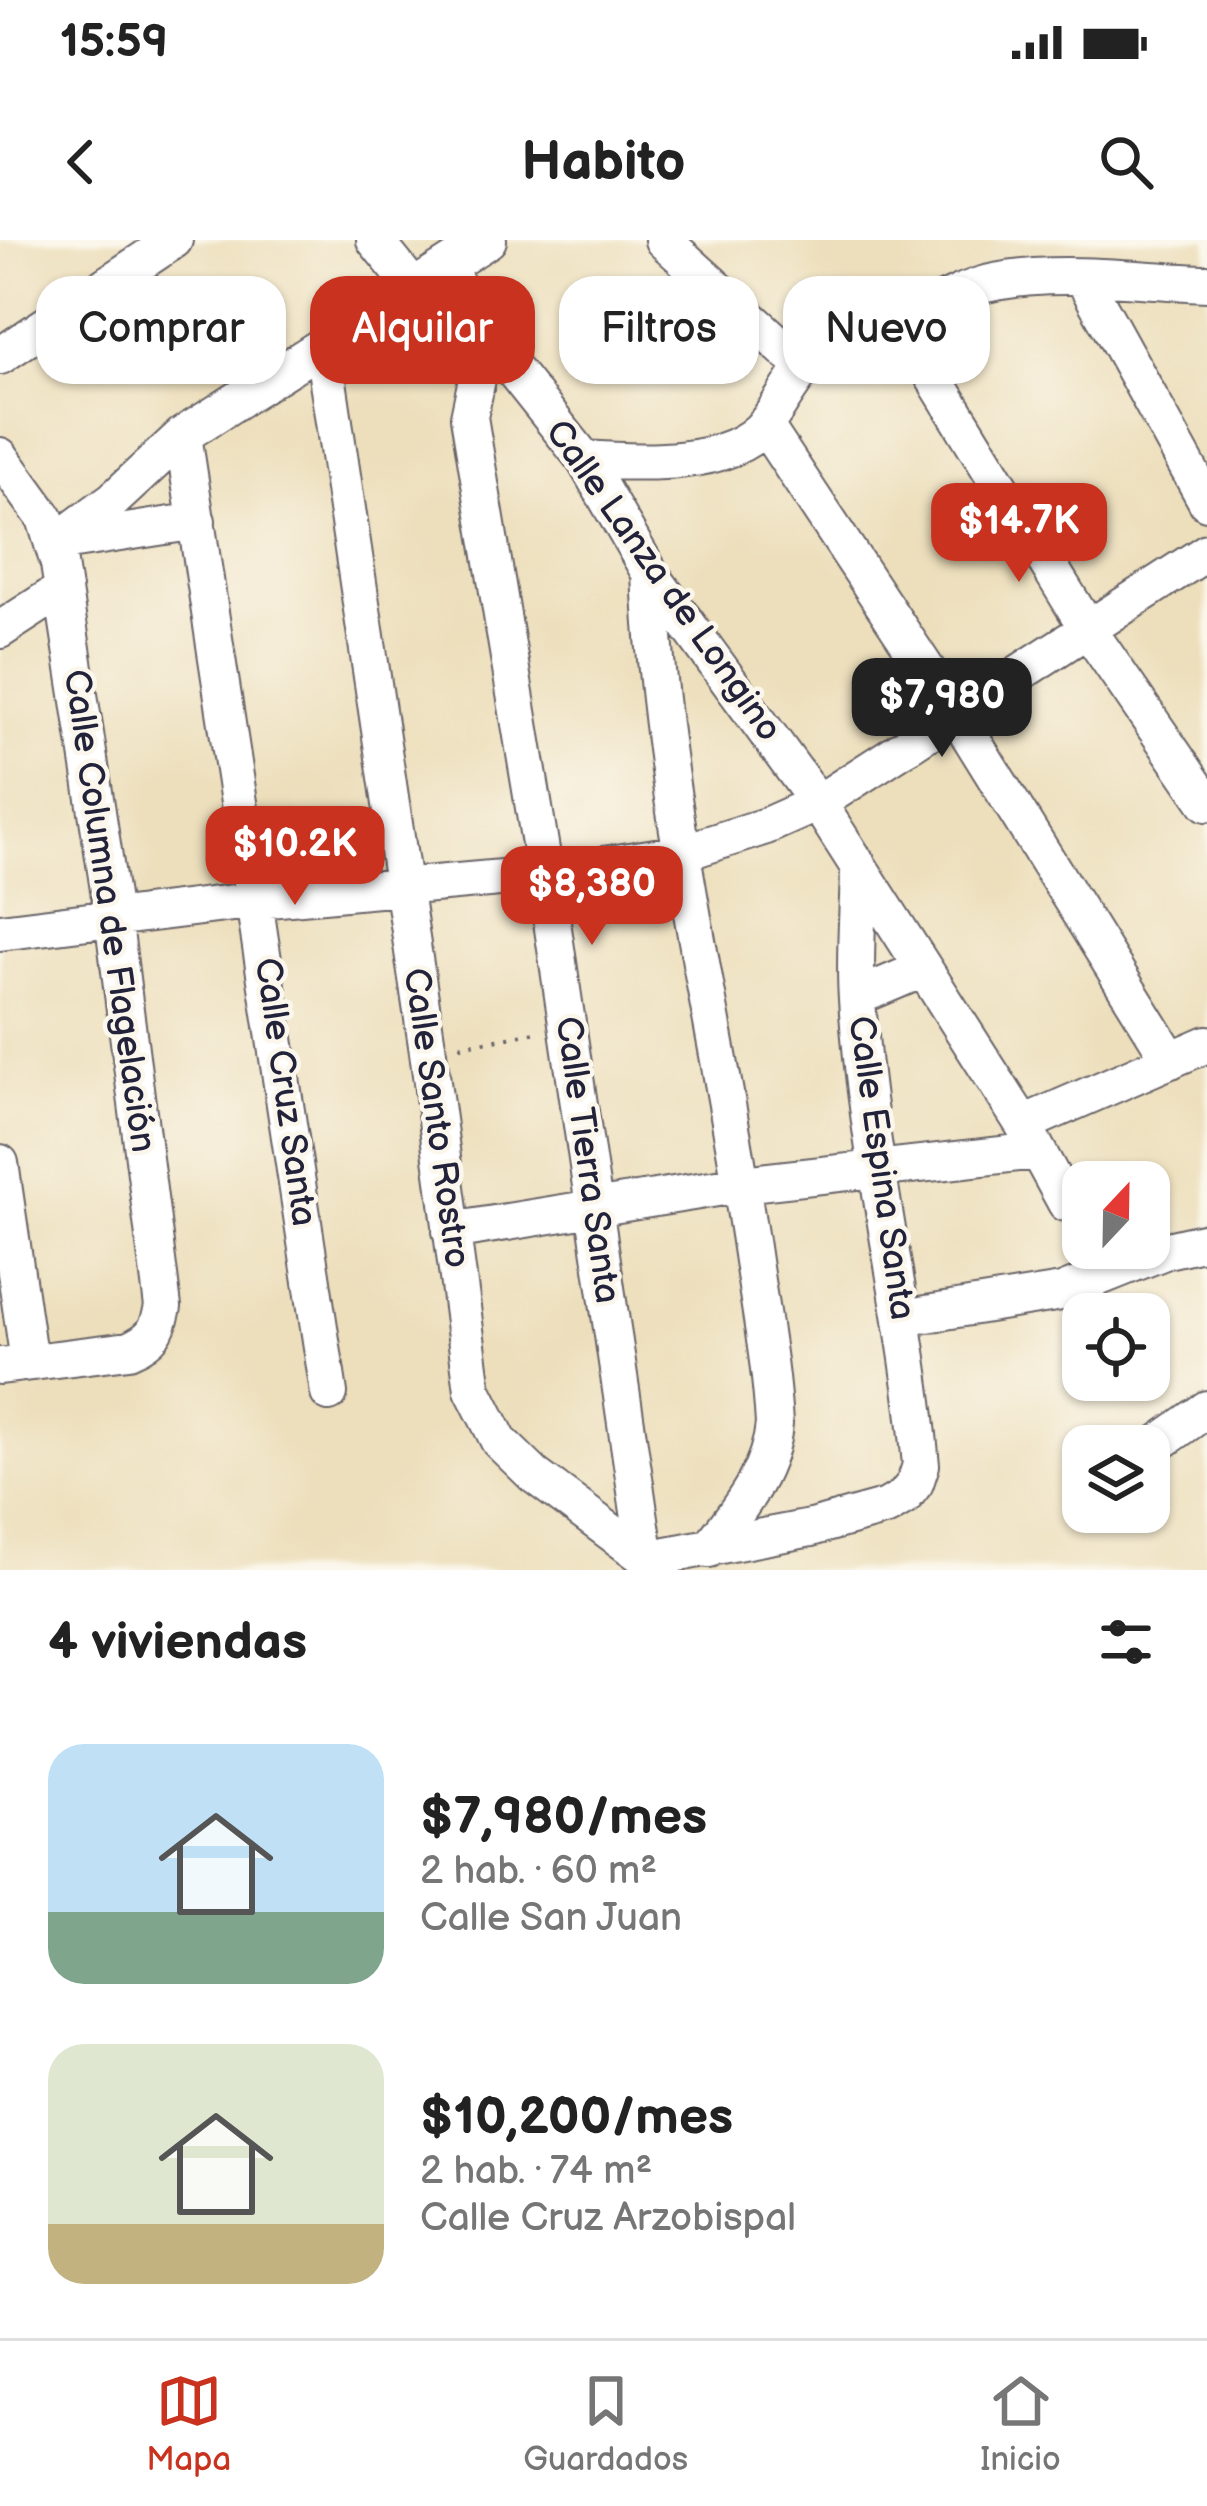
<!DOCTYPE html>
<html lang="es">
<meta charset="utf-8">
<style>
body{margin:0;font-family:"Balsamiq Sans",sans-serif;background:#f6f6f6;color:#222;height:100vh;display:flex;flex-direction:column;font-size:45px;white-space:nowrap}
*{box-sizing:border-box;margin:0}
p{font-size:39px;color:#767676}
.icon{flex:none;width:66px;height:66px;fill:none;stroke:currentColor;stroke-width:2;stroke-linecap:round;stroke-linejoin:round}
.map{position:relative;height:1330px;overflow:hidden}
.drawer{display:flex;flex-direction:column;background:#fff;flex:1}
.drawer>*{flex:none}
.top-card{position:absolute;left:36px;top:36px;width:1137px;height:108px;display:flex;gap:24px}
.needle{width:78px;rotate:22deg}
.tools{position:absolute;left:1062px;top:921px;display:grid;gap:24px}
.tools a{display:grid;place-items:center;width:108px;height:108px;border-radius:24px;background:#fff;box-shadow:0 3px 9px #0004;font-size:60px}
.price{position:absolute;translate:-50% -102px;padding:0 27px;border-radius:24px;background:#c8321e;color:#fff;font-size:39px;line-height:78px;filter:drop-shadow(0 3px 6px #0008)}
.price::after{content:'';position:absolute;left:50%;top:72px;width:36px;height:27px;margin-left:-18px;background:inherit;clip-path:polygon(0 0,100% 0,50% 100%)}
.price.current{background:#222;color:#fff}
ul{padding:0;list-style:none}
li{display:flex;align-items:center;gap:36px;height:300px;padding:0 48px}
li span{display:grid;place-items:center;flex:none;width:336px;height:240px;border-radius:36px;color:#555}
li>.icon{margin-inline-start:auto}
span .icon{width:144px;height:144px;fill:#fffc;stroke-width:1}
li b{font-size:51px}
h2{display:flex;justify-content:space-between;align-items:center;height:144px;padding:0 48px;font-size:51px}
.pill{padding:0 42px;border-radius:36px;background:#fff;box-shadow:0 3px 9px #0004;font-size:42px;line-height:108px}
.pill.current{background:#c8321e;color:#fff}
.status{display:flex;justify-content:space-between;align-items:center;height:84px;padding:0 60px;background:#fff;direction:ltr}
.status svg{height:33px;fill:currentColor}
header{display:flex;justify-content:space-between;align-items:center;height:156px;padding:0 48px;background:#fff;font-size:54px;font-weight:700}
.dock{display:flex;justify-content:space-around;align-items:center;height:168px;border-top:3px solid #e0e0e0;background:#fff;font-size:33px;color:#767676}
.dock a{display:grid;justify-items:center;gap:6px}
.dock .current{color:#c8321e}
.map>svg:first-child{display:block}
</style>
<div class="status"><b>15:59</b><svg viewBox="0 0 49 12"><path d="M0 12V9h3v3zM5 12V6h3v6zM10 12V3h3v9zM15 12V0h3v12zM26 1h20v11H26zM47 4h2v5h-2z"/></svg></div>
<header><svg class="icon" aria-label="back" viewBox="0 0 24 24"><path d="M15 5l-7 7 7 7"/></svg>Habito<svg class="icon" aria-label="search" viewBox="0 0 24 24"><circle cx="10" cy="10" r="6"/><path d="M15 15l6 6"/></svg></header>
<div class="map">
<svg width="1207" height="1330" viewBox="0 0 1207 1330">
<rect width="100%" height="100%" fill="#fbf7ec"/>
<filter id="ink" filterUnits="userSpaceOnUse"><feTurbulence type="fractalNoise" baseFrequency=".00833" numOctaves="2"/><feDisplacementMap in="SourceGraphic" scale="24" xChannelSelector="R" yChannelSelector="G"/><feConvolveMatrix kernelMatrix="1 2 1 2 8 2 1 2 1" color-interpolation-filters="sRGB"/></filter>
<filter id="wash" filterUnits="userSpaceOnUse"><feTurbulence type="fractalNoise" baseFrequency=".004" numOctaves="4" result="noise"/><feDisplacementMap in="SourceGraphic" scale="48" xChannelSelector="R" yChannelSelector="G"/><feGaussianBlur stdDeviation="2.7" result="paint"/><feColorMatrix in="noise" values="0 0 0 0 0 0 0 0 0 0 0 0 0 0 0 0 0 1.4 0 .05"/><feComposite in="paint" operator="in"/></filter>
<g filter="url(#wash)">
<rect width="100%" height="100%" fill="#eddfbc"/>
</g>
<g filter="url(#ink)">
<g fill="none" stroke-linecap="round" stroke-linejoin="round">
<defs>
<path id="minor" d="M375,0L413,47
M663,0L803,126
M447,28L486,96L584,219L650,333L818,563L1023,884L1066,963
M1084,39L1207,262
M900,82L1089,391L1207,563
M486,96L469,177L545,634L646,1319
M323,108L428,812L473,1150L499,1201L534,1235L662,1330
M0,116L174,0
M765,186L956,474L1171,820
M183,195L329,1153
M0,216L45,278L59,324L113,676L163,1067C158,1091 152,1100 129,1110L0,1126
M584,219C636,223 732,229 767,182C791,150 795,128 833,107C855,95 879,91 902,81C930,69 956,52 986,44C1052,28 1139,41 1207,43
M62,302L197,281
M53,304L114,259L183,195L488,0
M650,333C660,565 720,792 753,1021C761,1075 771,1129 774,1184C770,1233 738,1270 709,1309
M0,390L63,349
M0,692L257,660L545,634L682,613L766,586L818,563L1207,312
M857,757L923,729
M1023,884L1207,804
M0,923L29,1122
M451,991L742,944L1036,911
M902,1078L1062,1052L1167,1010L1207,1001
M1149,1210L1207,1169
M646,1319L811,1288L887,1267L904,1257L915,1243L921,1225C907,1069 867,916 857,759C854,717 858,673 859,630"/>
</defs>
<!-- minor casing -->
<use href="#minor" stroke="#696468" stroke-width="40"/>
<!-- path -->
<path stroke="#696468" stroke-width="4.5" stroke-dasharray="3 9" stroke-linecap="butt" d="M460,806L537,792"/>
<!-- minor -->
<use href="#minor" stroke="#fff" stroke-width="36"/>
</g>
</g>
<g text-anchor="middle" dominant-baseline="central" stroke-width="9" stroke-linejoin="round" paint-order="stroke">
<!-- street labels -->
<g font-size="36" fill="#22223b" stroke="#fbf7ec">
<text transform="translate(663 341) rotate(55)">Calle Lanza de Longino</text>
<text transform="translate(109 671) rotate(82)">Calle Columna de Flagelación</text>
<text transform="translate(285 852) rotate(82)">Calle Cruz Santa</text>
<text transform="translate(436 878) rotate(82)">Calle Santo Rostro</text>
<text transform="translate(587 920) rotate(82)">Calle Tierra Santa</text>
<text transform="translate(881 928) rotate(82)">Calle Espina Santa</text>
</g>
</g>
</svg>
<div class="tools">
<a><svg class="needle" viewBox="-14 -14 28 28"><path d="M0-13l5 13h-10z" fill="#e53935"/><path d="M0 13l5-13h-10z" fill="#767676"/></svg></a>
<a><svg class="icon" aria-label="locate" viewBox="0 0 24 24"><circle cx="12" cy="12" r="6"/><path d="M12 2v4M12 18v4M2 12h4M18 12h4"/></svg></a>
<a><svg class="icon" aria-label="layers" viewBox="0 0 24 24"><path d="M12 4l9 5-9 5-9-5zM3 14l9 5 9-5"/></svg></a>
</div>
<b class="price" style="left:1019px;top:345px">$14.7K</b>
<b class="price current" style="left:942px;top:520px">$7,980</b>
<b class="price" style="left:295px;top:668px">$10.2K</b>
<b class="price" style="left:592px;top:708px">$8,380</b>
<div class="top-card">
<a class="pill">Comprar</a>
<a class="pill current">Alquilar</a>
<a class="pill">Filtros</a>
<a class="pill">Nuevo</a>
</div>
</div>
<section class="drawer">
<h2>4 viviendas<svg class="icon" aria-label="filters" viewBox="0 0 24 24"><path d="M4 7h16M4 17h16"/><circle cx="9" cy="7" r="2"/><circle cx="15" cy="17" r="2"/></svg></h2>
<ul>
<li><span style="background:linear-gradient(#bfe0f5 70%,#7fa58c 0)"><svg class="icon" aria-label="home" viewBox="0 0 24 24"><path d="M3 11l9-7 9 7M6 9v11h12V9"/></svg></span><div><b>$7,980/mes</b><p>2 hab. · 60 m²</p><p>Calle San Juan</p></div></li>
<li><span style="background:linear-gradient(#dfe7d0 75%,#c2b280 0)"><svg class="icon" aria-label="home" viewBox="0 0 24 24"><path d="M3 11l9-7 9 7M6 9v11h12V9"/></svg></span><div><b>$10,200/mes</b><p>2 hab. · 74 m²</p><p>Calle Cruz Arzobispal</p></div></li>
</ul>
</section>
<nav class="dock">
<a class="current"><svg class="icon" aria-label="map" viewBox="0 0 24 24"><path d="M3 6l6-2 6 2 6-2v14l-6 2-6-2-6 2zM9 4v14M15 6v14"/></svg>Mapa</a>
<a><svg class="icon" aria-label="saved" viewBox="0 0 24 24"><path d="M7 4h10v16l-5-4-5 4z"/></svg>Guardados</a>
<a><svg class="icon" aria-label="home" viewBox="0 0 24 24"><path d="M3 11l9-7 9 7M6 9v11h12V9"/></svg>Inicio</a>
</nav>
